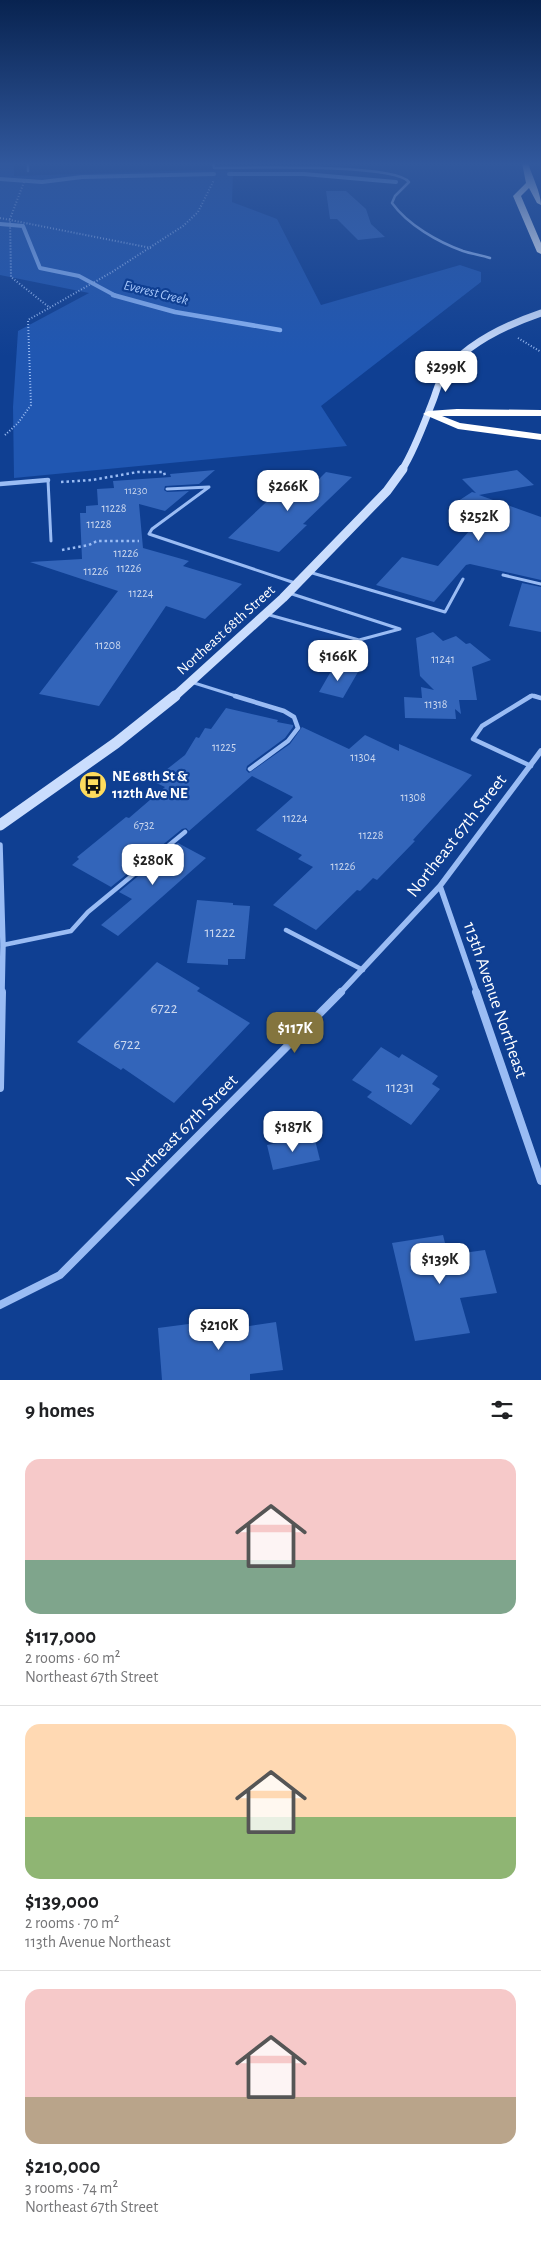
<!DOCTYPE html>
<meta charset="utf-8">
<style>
body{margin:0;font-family:"Alegreya Sans",sans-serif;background:#f6f6f6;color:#202124;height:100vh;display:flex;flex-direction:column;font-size:19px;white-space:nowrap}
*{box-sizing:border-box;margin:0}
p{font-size:16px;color:#757577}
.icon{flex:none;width:28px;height:28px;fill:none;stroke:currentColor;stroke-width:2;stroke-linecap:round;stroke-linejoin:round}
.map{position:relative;height:1380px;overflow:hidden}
.side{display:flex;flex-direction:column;background:#fff;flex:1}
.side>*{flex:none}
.price{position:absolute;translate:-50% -42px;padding:0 11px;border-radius:10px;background:#fff;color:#222;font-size:16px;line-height:32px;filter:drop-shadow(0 1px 2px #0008)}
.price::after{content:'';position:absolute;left:50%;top:30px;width:15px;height:11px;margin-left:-8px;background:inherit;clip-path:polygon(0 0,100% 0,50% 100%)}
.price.active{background:#84753e;color:#fff}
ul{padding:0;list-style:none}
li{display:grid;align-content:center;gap:10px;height:265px;padding:0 25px}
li+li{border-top:1px solid #e0e0e0}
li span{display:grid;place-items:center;height:155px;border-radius:15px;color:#555}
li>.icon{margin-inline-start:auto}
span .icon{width:90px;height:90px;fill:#fffc;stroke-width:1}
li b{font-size:21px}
h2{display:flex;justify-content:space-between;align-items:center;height:60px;padding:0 25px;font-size:21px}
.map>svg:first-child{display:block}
</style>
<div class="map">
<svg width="541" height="1380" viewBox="0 0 541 1380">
<rect width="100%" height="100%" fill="#0f3f92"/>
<!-- green -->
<path fill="#2057b2" d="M0,163H14V176L201,170L233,171L232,202L277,219L321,305L460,265L481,272V282L321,406L347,446L14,478L13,407L18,331L89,293L0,275Z"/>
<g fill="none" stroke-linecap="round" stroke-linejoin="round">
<!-- stream-far1 -->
<path stroke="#8cb6f8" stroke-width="4" d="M229,174H304L396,182
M0,179L42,182L82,177L214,174
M0,224L23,226L40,268L79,276L116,296"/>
<!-- stream -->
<path stroke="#8cb6f8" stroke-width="4.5" d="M113,295L175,312L280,330"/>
</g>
<!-- building -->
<path fill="#3365ba" d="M326,191H346L366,209L371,224L385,237L358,240L337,219H330Z
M215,470L199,484L165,486L164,490L167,492L189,491L165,511L139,504L143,548L189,561L183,566L242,584L205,619L166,606L99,706L39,694L118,591L30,562L82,559L80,513H86V506L98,505L97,489L114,488L113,481L171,477L170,474Z
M517,470L534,485L479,495L541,517V580L470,564L466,565L434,602L376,585L402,557L438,566L479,520L452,505L472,492L476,493L462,479Z
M326,472L352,477L303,524L307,525L279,552L228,538L294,476L309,489Z
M522,583L541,587V632L509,626Z
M433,632L443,641L456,636L466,644L470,643L491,660L472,667L477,700H459L461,714L455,709L456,719L405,718L404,697L422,698L421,687L434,690L420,676L416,638Z
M334,666L358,672L343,698L319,692Z
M226,708L278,720L277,722L293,725V727L285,738L247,766L246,770L249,773L290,744L302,727L349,749L365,735L399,751V744L472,775L413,840L415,841L377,880L373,878L360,891L357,890L316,930L273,905L313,867L298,859L302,855L256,830L293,797L252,776L189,831L186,828L182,829L111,887L72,865L79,859L77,857L126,817L129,818L165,787L152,781L185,755L196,737L199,738L205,728L211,729Z
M178,843L206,858L118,936L101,925L132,899L119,892Z
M197,900L233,903V905L250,906L245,959H228V965L187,963Z
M157,962L200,988L197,991L250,1023L174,1103L123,1068L121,1070L77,1042Z
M381,1047L399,1058L402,1054L438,1076L432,1084L440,1089L411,1125L367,1097L372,1092L352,1080Z
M314,1136L320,1160L273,1170L267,1145Z
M443,1235L448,1255L485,1250L497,1293L460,1298L470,1333L415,1341L392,1243Z
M242,1317L243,1327L276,1322L283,1370L250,1374V1380H162L158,1328Z"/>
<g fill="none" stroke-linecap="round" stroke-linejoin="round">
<!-- path-far1 -->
<path stroke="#9abcf4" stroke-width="2" stroke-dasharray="1 2" stroke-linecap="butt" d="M24,182L10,219L11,277L50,308
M0,218L151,248
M518,338L541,352
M5,435L18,423L31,405L28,320L112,272L183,226L198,212L214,180"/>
<!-- path -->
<path stroke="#9abcf4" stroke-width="2.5" stroke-dasharray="2.5 3" stroke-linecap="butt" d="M61,482L92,480L138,472H164L165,476
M62,550L89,545L97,541H139"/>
<!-- service-far1 -->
<path stroke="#9abcf4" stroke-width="3" d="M48,480L51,541
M167,489L209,487L152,529L149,534L295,583
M309,572L445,612L463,579
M503,575L541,584
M266,614L359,640L400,629L289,593
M191,682L239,697
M529,697L532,695L538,697"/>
<!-- service -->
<path stroke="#9abcf4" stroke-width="4.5" d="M235,696L284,711L294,717L298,728L288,741L250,769
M534,696L541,698
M531,766L473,739L482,726L531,696
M286,930L363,970
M3,945L71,931L88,912L185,832"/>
<!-- minor-far3 -->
<path stroke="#9abcf4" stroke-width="2.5" d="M28,163V171
M213,163L214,168C244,168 395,163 409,182L395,196L392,203C408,225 438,242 463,251C472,254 481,255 490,258"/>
<!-- minor-far2 -->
<path stroke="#9abcf4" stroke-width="4.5" d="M0,484L48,480"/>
<!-- minor-far1 -->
<path stroke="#9abcf4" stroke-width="5.5" d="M0,845L3,945L2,993
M440,886L477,993
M340,993L440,886L541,751"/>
<!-- minor -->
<path stroke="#9abcf4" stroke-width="8" d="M476,992L541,1181
M0,1088L2,992
M0,1305L60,1275L341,992"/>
<!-- secondary-far2 -->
<path stroke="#caddfd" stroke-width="7" d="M402,470C415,449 423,426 432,403C436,394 438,382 444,374C466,343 506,325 541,313"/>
<!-- secondary-far1 -->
<path stroke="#caddfd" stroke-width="9" d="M174,697L283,598L387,491L403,469"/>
<!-- secondary -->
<path stroke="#caddfd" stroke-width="11" d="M0,825L116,743L175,696"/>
<!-- motorway -->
<path fill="#fff" fill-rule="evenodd" d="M522,163H528C532,176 541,193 541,205L537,203L529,188L521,196L541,243V254L537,252L513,196L526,183Z
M457,409L541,410V416H442L460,423L541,434V440L458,429L423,414L428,411Z"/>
</g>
<!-- sky -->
<linearGradient id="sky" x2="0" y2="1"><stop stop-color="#082350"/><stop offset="0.46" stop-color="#31589d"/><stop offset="1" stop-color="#31589d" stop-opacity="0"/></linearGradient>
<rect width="541" height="356" fill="url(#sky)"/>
<!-- icons -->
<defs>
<symbol id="bus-disc" viewBox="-11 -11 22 22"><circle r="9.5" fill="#ffdc5d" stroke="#0f3f92"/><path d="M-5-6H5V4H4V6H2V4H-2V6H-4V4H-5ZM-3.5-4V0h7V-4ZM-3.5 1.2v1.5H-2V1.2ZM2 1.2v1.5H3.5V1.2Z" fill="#111"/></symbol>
</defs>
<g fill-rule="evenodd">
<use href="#bus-disc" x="77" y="769" width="32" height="32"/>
</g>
<g text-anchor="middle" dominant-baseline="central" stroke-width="4.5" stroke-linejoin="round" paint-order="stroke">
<!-- far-number labels -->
<g font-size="11" fill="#ccd8ee">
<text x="136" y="490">11230</text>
</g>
<!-- number labels -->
<g font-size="12" fill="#ccd8ee">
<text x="114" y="508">11228</text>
<text x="99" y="524">11228</text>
<text x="126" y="553">11226</text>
<text x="129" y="568">11226</text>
<text x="96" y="571">11226</text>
<text x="141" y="593">11224</text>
<text x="108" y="645">11208</text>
<text x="443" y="659">11241</text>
<text x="436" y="704">11318</text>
<text x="224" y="747">11225</text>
<text x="363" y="757">11304</text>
<text x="413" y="797">11308</text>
<text x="295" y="818">11224</text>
<text x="144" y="825">6732</text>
<text x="371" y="835">11228</text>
<text x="343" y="866">11226</text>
</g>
<!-- far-water labels -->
<g font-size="14" font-style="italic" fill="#a6c7fb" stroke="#0f3f92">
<text transform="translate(156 293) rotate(14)">Everest Creek</text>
</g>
<!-- street labels -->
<g font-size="15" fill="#fff" stroke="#0f3f92">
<text transform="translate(226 630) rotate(-42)">Northeast 68th Street</text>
</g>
<!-- poi labels -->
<g font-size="15" font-weight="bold" fill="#fff" stroke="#0f3f92" text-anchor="start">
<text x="112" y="776">NE 68th St &amp;<tspan x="112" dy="17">112th Ave NE</tspan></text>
</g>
<!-- near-number labels -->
<g font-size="15" fill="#ccd8ee">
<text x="220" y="932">11222</text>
<text x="164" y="1008">6722</text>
<text x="127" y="1044">6722</text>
<text x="400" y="1087">11231</text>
</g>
<!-- near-street labels -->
<g font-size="18" fill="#fff" stroke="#0f3f92">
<text transform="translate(457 836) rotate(-52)">Northeast 67th Street</text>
<text transform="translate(495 1000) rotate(71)">113th Avenue Northeast</text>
<text transform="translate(182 1131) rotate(-45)">Northeast 67th Street</text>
</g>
</g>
</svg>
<b class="price" style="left:446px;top:393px">$299K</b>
<b class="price" style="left:288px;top:512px">$266K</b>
<b class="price" style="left:479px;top:542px">$252K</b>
<b class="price" style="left:338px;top:682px">$166K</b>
<b class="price" style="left:153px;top:886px">$280K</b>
<b class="price active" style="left:295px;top:1054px">$117K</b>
<b class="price" style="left:293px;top:1153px">$187K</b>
<b class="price" style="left:440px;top:1285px">$139K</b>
<b class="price" style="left:219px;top:1351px">$210K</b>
</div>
<section class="side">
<h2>9 homes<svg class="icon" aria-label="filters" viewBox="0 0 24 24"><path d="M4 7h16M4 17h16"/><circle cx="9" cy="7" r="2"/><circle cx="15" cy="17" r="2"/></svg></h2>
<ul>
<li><span style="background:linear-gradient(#f6c9c9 65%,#7fa58c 0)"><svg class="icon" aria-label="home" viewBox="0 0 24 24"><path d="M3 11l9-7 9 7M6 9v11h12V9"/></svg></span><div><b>$117,000</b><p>2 rooms · 60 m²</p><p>Northeast 67th Street</p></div></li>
<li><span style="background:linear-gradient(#ffd9b3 60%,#8fb573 0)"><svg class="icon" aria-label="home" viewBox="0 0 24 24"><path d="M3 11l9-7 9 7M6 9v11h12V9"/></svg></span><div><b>$139,000</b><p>2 rooms · 70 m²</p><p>113th Avenue Northeast</p></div></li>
<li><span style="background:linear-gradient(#f6c9c9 70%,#b9a48a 0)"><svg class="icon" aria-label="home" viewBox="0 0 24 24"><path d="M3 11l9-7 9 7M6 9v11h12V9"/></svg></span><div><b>$210,000</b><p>3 rooms · 74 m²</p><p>Northeast 67th Street</p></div></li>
</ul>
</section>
